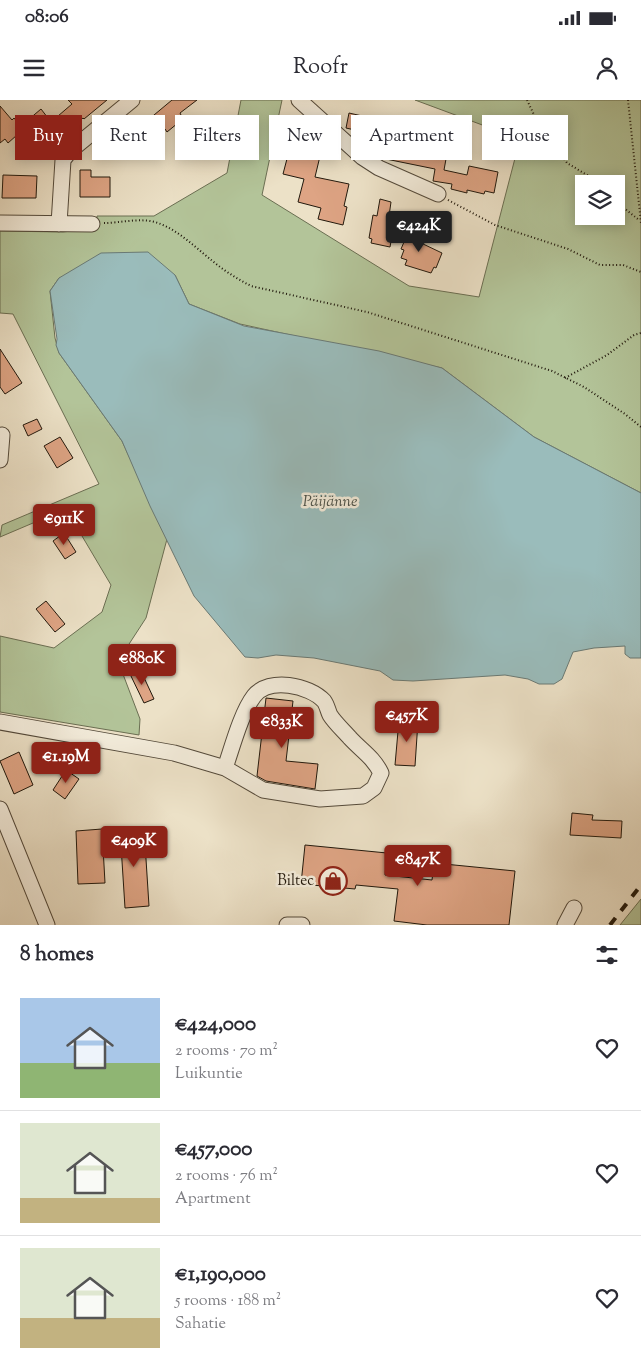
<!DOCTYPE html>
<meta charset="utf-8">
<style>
body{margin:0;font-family:"Sorts Mill Goudy",serif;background:#f7f7f7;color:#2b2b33;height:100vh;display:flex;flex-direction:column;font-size:19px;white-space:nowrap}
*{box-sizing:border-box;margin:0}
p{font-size:16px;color:#7c7c81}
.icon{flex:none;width:28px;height:28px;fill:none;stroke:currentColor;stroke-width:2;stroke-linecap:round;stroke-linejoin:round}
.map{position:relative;height:825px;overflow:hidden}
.details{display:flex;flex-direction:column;background:#fff;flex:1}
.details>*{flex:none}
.banner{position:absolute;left:15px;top:15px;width:611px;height:45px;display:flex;gap:10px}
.tools{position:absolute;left:575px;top:75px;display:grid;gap:10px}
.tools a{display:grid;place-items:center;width:50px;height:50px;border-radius:0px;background:#fff;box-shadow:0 2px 12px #0003;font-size:25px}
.price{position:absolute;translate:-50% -42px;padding:0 11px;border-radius:5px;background:#8f2418;color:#fff;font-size:16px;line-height:32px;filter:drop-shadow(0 1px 2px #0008)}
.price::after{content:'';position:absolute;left:50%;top:30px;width:15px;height:11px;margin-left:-8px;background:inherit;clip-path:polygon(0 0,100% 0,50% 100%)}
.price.on{background:#222;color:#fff}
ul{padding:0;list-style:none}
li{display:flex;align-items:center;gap:15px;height:125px;padding:0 20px}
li+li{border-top:1px solid #e1e1e2}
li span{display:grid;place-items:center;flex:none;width:140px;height:100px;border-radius:0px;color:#555}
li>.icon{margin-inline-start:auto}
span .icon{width:60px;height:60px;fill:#fffc;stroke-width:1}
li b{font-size:21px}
h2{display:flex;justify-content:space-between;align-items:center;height:60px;padding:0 20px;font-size:21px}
.tag{padding:0 18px;border-radius:0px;background:#fff;box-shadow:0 2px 12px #0003;font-size:18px;line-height:45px}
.tag.on{background:#8f2418;color:#fff}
.status{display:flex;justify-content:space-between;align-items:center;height:35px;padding:0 25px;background:#fff;direction:ltr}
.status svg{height:14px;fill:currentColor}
header{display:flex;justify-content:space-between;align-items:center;height:65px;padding:0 20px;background:#fff;font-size:22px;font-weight:600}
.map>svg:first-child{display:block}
</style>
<div class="status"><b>08:06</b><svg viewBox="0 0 49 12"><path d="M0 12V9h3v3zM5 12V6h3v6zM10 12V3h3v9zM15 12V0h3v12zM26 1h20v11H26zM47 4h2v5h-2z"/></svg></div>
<header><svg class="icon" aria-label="menu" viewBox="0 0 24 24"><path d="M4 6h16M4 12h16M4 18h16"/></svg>Roofr<svg class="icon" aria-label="person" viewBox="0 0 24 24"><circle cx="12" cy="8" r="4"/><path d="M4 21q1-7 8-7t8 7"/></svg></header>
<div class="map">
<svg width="641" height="825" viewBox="0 0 641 825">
<rect width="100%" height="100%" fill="#ece1c7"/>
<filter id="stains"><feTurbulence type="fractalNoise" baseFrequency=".004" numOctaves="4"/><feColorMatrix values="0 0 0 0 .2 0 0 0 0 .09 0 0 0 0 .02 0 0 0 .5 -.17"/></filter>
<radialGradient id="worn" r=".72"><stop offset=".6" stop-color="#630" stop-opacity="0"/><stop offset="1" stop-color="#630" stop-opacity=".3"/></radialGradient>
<!-- green -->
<path fill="#b3c499" stroke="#6a6e52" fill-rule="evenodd" d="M241,0H282L262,95L409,186L479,197L520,39L415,0H641V393L534,337L442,268L240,224L189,204L175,175L59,178L50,191L55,238L59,253L122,341L167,439L146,518L118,561L140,619L139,635L0,612V536L54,548L102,512L111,485L66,409L0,437L2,425L99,384L13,214L0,213V131L63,132L96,128L97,116H154L227,73ZM584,84H616V116H584Z
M641,799V825H620Z"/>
<!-- water -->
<path fill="#9abcbb" stroke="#6a7a75" d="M148,152L175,175L189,204L244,226L379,251L442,268L534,337L641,393V558H630L625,554V546L594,548L573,552L562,579L554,584H539L528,579L505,575L413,581L393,580L380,571L314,558L276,555L258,558L245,557L194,496L150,406L122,341L59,253L56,245L57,239L50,191L59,178L101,153Z"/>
<!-- building -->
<path fill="#dea484" stroke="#21180c" d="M68,0H107L84,19L83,18L61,36L63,38L56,44L50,41L37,52L35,49L31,52L17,35L8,43L5,39L0,43V6L12,20L14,18L21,26L41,9L51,22L72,4Z
M172,0H197L180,13L181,15L175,20L178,23L167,32L165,29L159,33L148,20Z
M349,13L371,18L368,33L346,28Z
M379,33L406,40V41L448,48L444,70L467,75L469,66L498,72L494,93L485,91L484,94L467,90V93L451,89L452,84L433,81L435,69L381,58L374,54Z
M303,48L321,52L315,77L349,84L344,106L347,107L343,125L318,119L321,108L298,102L304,79L283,74L288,55L300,58Z
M80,70H91V77H110V97H80Z
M3,75L37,76L36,98H2Z
M380,99L391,102L389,116L393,117L392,124H394L390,147L371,143L372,139L369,138L373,115L377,116Z
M410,128L425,134L421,143L442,153L436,168L434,167L431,173L405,165L407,160L401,158L404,150L401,149Z
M0,249L22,283L5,294L0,287Z
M37,319L42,329L28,336L23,325Z
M60,337L73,358L57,368L44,346Z
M64,433L76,452L65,459L53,441Z
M46,501L65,524L55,532L36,509Z
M140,569L154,599L144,603L130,574Z
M266,598L293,601L286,661L318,664L315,689L266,681L257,676Z
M399,620L418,621L415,666L395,665Z
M19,652L33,685L14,694L0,661Z
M66,670L79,679L65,699L53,690Z
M572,713L593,715L592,720L622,721L621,738L570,735Z
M144,728L149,806L125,808L120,730Z
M102,729L105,783L78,784L76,731Z
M305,745L387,753L385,775L432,780L434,763L515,771L509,825H427L394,821L398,789L356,785L355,789L301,784Z"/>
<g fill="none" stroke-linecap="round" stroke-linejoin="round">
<defs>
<path id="minor" d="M299,0L362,57L379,68L438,94
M0,123L92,124
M59,124L63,60L70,51L132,0
M0,360L2,335
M0,622L174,653L225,668L263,690L320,699L363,696L374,688L381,673C373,657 362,651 350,638C344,631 335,623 330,615C328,611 327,605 324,601C309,585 269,577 254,596C241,613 232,648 225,668
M0,709L47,825
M287,825H302
M565,825L574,808"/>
</defs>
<!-- minor casing -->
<use href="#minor" stroke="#544a3b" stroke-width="17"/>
<!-- path -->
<path stroke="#21180c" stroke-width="2" stroke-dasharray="1 2.5" stroke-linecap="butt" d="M527,0L536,19L567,63L602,84
M628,0L641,123
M448,100L495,125L568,149L600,165H623L641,172
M616,100L619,104L639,120
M104,123C120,123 142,117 158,123C180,131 197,149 215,163C226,172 238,179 251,186L367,212L552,271L584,287L625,314L641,327
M565,278L607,255L634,235L641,233"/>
<!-- minor -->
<use href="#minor" stroke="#f3ecdb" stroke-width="15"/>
<!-- rail -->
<path stroke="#21180c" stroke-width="4" stroke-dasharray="9 9" stroke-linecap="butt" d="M610,825L641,785"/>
</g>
<!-- icons -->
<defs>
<symbol id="shop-ring" viewBox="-11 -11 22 22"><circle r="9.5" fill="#f3ecdb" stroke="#8f2418" stroke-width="1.5"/><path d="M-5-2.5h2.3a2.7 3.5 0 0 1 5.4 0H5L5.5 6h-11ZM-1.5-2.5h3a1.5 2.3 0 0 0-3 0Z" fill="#8f2418"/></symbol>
</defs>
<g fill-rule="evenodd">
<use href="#shop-ring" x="317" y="765" width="32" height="32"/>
</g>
<g text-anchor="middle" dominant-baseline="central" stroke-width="5" stroke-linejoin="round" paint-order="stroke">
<!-- poi labels -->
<g font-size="15" fill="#21180c" stroke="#f3ecdb" text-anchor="end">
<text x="314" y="781">Biltec</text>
</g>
<!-- water labels -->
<g font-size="16" font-style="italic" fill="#4b5149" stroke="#f3ecdb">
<text x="330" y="402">Päijänne</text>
</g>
</g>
<rect width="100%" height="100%" filter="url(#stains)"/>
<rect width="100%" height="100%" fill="url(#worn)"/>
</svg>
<div class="tools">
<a><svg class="icon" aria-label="layers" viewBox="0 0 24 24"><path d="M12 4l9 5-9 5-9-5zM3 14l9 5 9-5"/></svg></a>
</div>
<b class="price on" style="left:419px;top:153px">€424K</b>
<b class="price" style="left:64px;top:446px">€911K</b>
<b class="price" style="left:142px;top:586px">€880K</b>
<b class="price" style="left:407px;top:643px">€457K</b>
<b class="price" style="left:282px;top:649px">€833K</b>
<b class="price" style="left:66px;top:684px">€1.19M</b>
<b class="price" style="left:134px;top:768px">€409K</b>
<b class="price" style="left:418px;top:787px">€847K</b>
<div class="banner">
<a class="tag on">Buy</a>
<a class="tag">Rent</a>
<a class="tag">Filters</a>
<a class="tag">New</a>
<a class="tag">Apartment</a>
<a class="tag">House</a>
</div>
</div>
<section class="details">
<h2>8 homes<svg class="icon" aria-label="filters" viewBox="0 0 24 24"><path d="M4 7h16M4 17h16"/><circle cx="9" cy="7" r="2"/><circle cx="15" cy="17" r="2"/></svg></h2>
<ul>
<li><span style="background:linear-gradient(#a9c7e8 65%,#8fb573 0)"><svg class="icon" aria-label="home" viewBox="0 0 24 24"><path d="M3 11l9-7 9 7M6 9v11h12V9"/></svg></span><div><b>€424,000</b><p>2 rooms · 70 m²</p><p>Luikuntie</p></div><svg class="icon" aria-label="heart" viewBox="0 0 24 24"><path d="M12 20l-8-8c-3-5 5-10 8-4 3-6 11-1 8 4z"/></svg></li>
<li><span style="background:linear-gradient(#dfe7d0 75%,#c2b280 0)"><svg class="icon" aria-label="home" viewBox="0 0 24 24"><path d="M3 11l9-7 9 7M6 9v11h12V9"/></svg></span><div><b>€457,000</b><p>2 rooms · 76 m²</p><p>Apartment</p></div><svg class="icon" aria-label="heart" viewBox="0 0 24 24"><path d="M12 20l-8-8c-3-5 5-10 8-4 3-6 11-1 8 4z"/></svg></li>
<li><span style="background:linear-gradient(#dfe7d0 70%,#c2b280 0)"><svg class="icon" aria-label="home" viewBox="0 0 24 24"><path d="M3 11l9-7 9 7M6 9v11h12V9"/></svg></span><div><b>€1,190,000</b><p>5 rooms · 188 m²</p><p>Sahatie</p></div><svg class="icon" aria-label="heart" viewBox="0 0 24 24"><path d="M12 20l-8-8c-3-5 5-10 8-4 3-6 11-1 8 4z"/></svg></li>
</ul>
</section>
